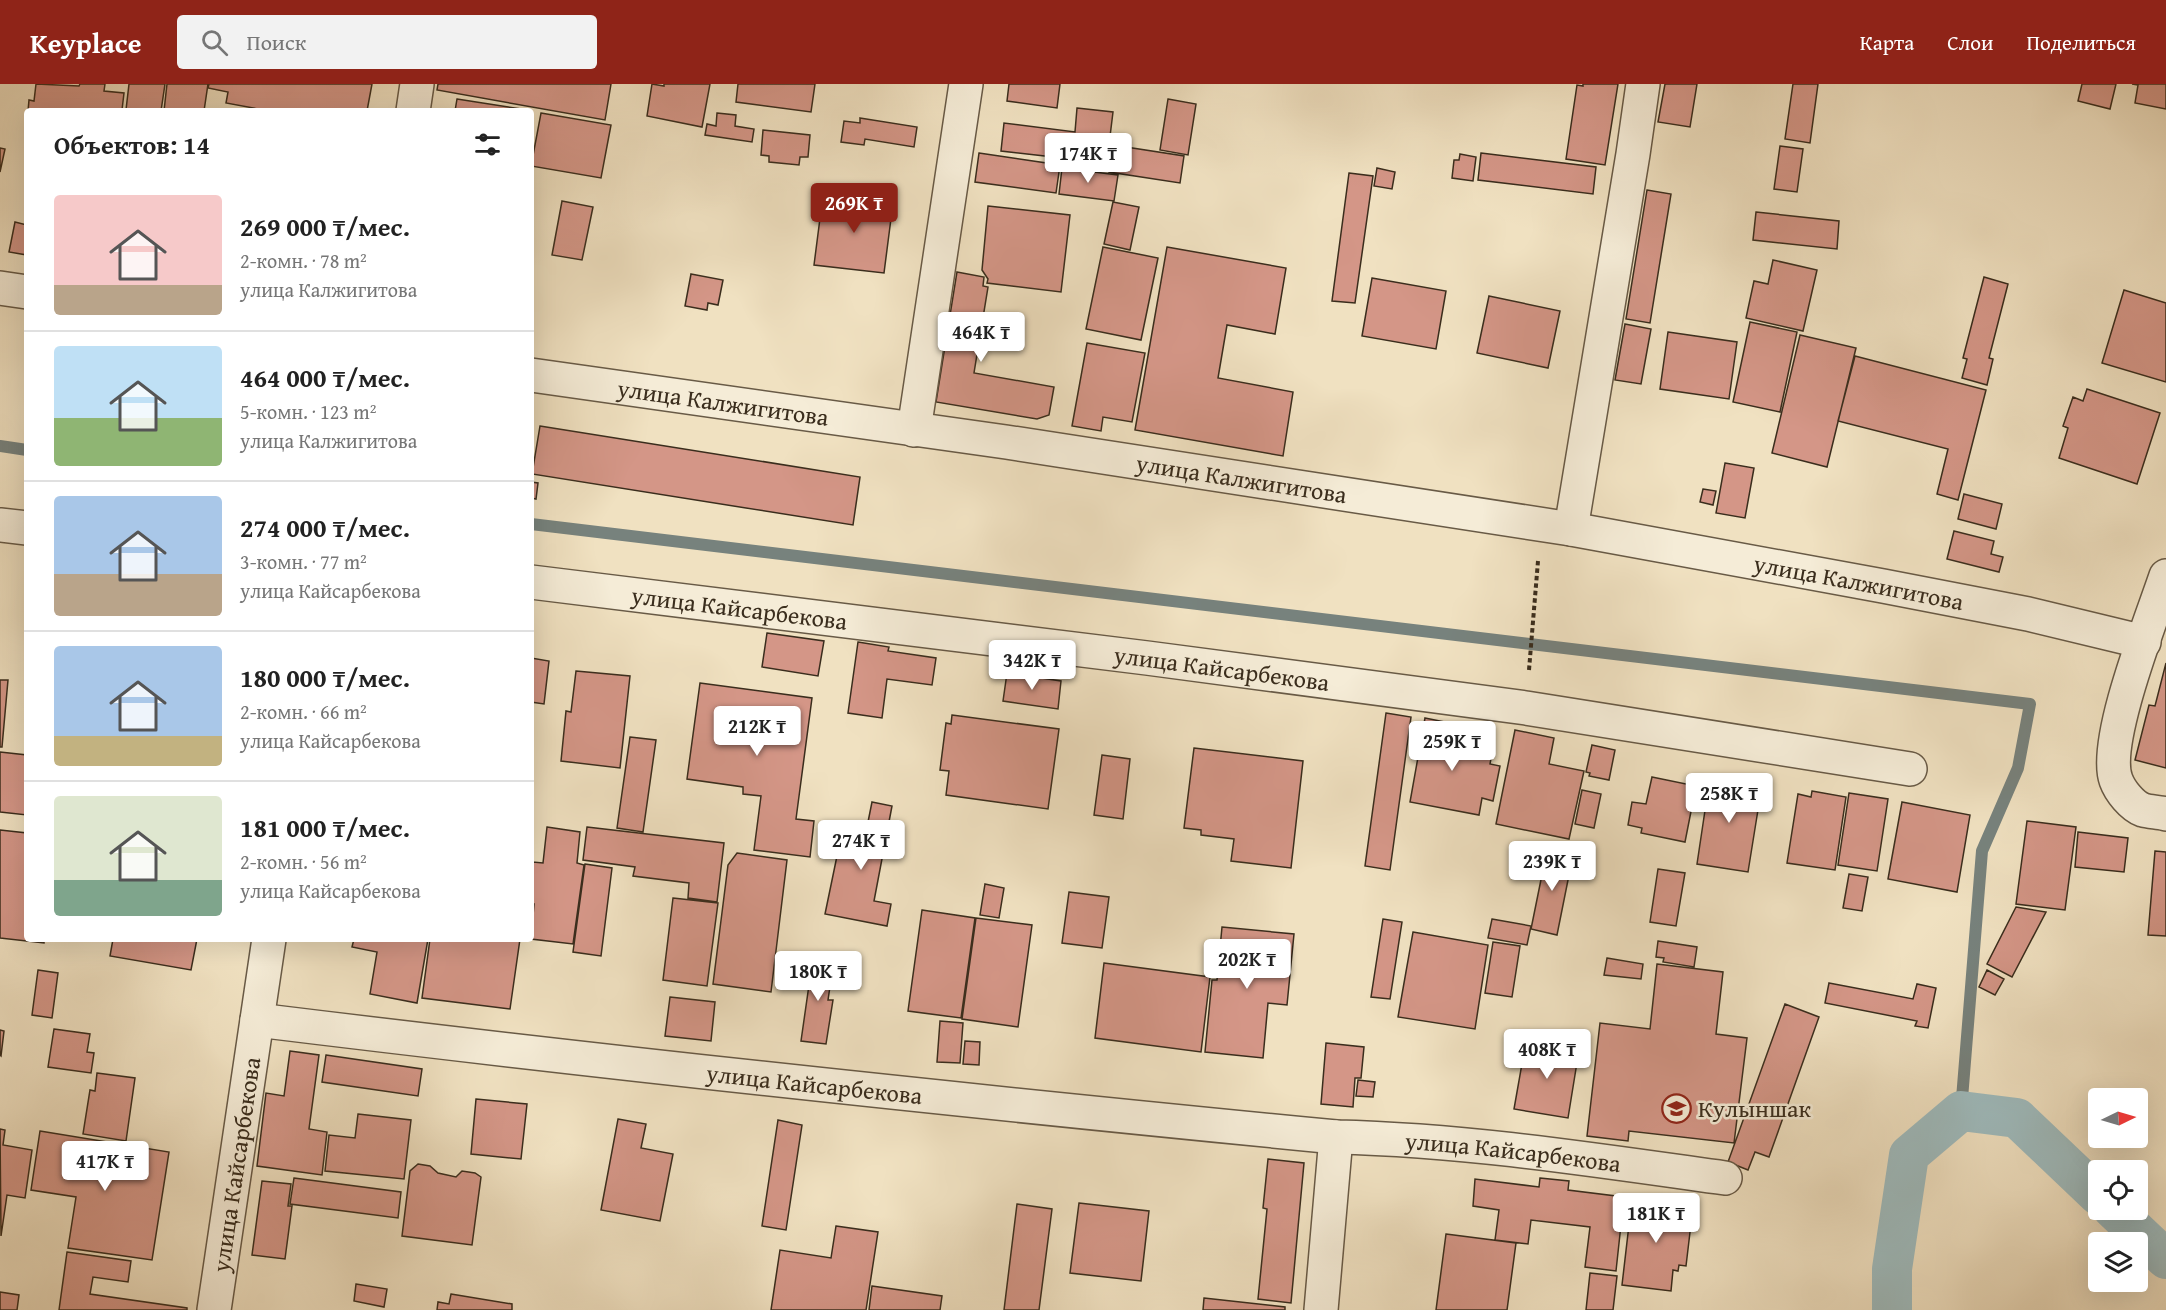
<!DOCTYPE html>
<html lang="ru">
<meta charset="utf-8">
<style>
body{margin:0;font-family:"Gentium Book Plus",serif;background:#f2f2f2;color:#222;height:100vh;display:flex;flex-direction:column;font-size:22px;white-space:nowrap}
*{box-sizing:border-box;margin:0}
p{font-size:20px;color:#767676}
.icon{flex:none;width:33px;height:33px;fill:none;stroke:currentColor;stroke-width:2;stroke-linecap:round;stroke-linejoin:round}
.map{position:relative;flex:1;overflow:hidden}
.side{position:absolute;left:24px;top:24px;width:510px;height:834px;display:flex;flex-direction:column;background:#fff;border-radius:6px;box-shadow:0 6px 24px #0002}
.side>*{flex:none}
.needle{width:39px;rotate:85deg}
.controls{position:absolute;left:2088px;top:1004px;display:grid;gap:12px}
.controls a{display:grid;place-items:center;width:60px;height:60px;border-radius:6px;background:#fff;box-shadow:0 6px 24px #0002;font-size:30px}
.price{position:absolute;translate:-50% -51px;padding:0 14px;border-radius:6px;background:#fff;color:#222;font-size:20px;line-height:39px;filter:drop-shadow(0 2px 3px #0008)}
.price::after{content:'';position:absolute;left:50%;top:36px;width:18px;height:14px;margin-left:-9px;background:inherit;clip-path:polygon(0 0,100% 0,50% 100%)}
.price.current{background:#8f2418;color:#fff}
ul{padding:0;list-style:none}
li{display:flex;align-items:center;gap:18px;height:150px;padding:0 30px}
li+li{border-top:2px solid #e0e0e0}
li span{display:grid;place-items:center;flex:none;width:168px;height:120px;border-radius:6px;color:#555}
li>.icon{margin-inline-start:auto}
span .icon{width:72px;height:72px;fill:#fffc;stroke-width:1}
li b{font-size:26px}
h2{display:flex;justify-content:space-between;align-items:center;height:72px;padding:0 30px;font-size:26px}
header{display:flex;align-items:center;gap:36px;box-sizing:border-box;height:84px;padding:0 30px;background:#8f2418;color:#fff}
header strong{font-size:28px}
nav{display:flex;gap:33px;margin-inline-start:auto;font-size:21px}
.search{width:420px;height:54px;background:#f2f2f2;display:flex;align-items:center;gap:15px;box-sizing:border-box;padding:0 21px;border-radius:6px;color:#767676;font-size:22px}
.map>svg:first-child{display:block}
</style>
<header>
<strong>Keyplace</strong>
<div class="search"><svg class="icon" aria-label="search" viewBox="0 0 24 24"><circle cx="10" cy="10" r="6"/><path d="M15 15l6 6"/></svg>Поиск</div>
<nav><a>Карта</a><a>Слои</a><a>Поделиться</a></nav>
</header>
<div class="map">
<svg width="2166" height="1226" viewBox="0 0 2166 1226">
<rect width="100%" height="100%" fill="#f0e1c1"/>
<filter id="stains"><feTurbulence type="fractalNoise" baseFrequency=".00333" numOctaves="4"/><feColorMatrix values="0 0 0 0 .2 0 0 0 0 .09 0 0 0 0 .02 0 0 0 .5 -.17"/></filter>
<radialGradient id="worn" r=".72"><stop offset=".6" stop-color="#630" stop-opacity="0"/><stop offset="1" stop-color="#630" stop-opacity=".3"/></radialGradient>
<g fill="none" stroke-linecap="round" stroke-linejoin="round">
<!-- stream -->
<path stroke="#77827d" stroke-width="12" d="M0,362L27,366
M531,440L2030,620L2018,684L1982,767L1961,1027"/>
<!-- canal -->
<path stroke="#9fbbbd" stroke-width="40" d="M2113,1125L2166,1175
M1892,1226V1185L1909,1071L1961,1027L2017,1034L2098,1111"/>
</g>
<!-- building -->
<path fill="#d49687" stroke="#3a2d1d" stroke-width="1.5" d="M36,0L79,2L80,0H105L104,7L124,9L122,26L130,27H28L29,16L34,17Z
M129,0H165L161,27L126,26Z
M167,0H208L204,27H164Z
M209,0H372L367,27H269L226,19L228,8L208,4Z
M438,0H611L605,36L437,6Z
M652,0L664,2V0H710L702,43L647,32Z
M738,0H815L811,28L736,18Z
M1009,0H1060L1057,24L1007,17Z
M1583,0H1618L1605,81L1566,75L1577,1L1583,2Z
M1665,0H1697L1690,43L1658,38Z
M1793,0H1818L1810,59L1785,55Z
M2082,0H2116L2110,25L2078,17Z
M2132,0H2166V25L2135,19L2138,1Z
M457,15L528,26L455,27Z
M1168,15L1196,20L1188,71L1160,66Z
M1077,24L1113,28L1106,85L1071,80V75L1001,67L1004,39L1075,48Z
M541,29L611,41L601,94L531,82Z
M717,29L736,31L735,42L754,45L752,58L705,51L707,40L716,42Z
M860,34L917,43L914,63L865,55L864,61L841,58L844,37L860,39Z
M763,46L810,51L808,73H800L799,81L769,78V72L761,71Z
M1113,61L1184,72L1180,99L1109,88Z
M1780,62L1803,65L1797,108L1774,105Z
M0,64L5,65L0,88Z
M979,69L1060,81L1056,109L975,98Z
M1481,69L1596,83L1593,110L1478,96Z
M1460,70L1476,73L1473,97L1452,94L1454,76H1459Z
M1062,84L1118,91L1114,117L1059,110Z
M1377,84L1395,88L1392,105L1374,102Z
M1349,89L1373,92L1355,219L1332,217Z
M1647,106L1671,110L1650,239L1626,235Z
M823,111L893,119L884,189L814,181Z
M562,117L593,123L582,176L552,171Z
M1113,118L1139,123L1130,166L1104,160Z
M988,122L1070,131L1061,208L987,199L988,195L982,186Z
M1756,128L1839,137L1837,165L1753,156Z
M15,138L27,141V171L9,168Z
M1103,163L1158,174L1141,256L1086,245Z
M1167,163L1286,184L1275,250L1227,241L1218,294L1293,308L1283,372L1135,346Z
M1773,176L1817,186L1803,247L1746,234L1754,197L1768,200Z
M957,188L984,193L983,202L988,203L974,289L1054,303L1049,331L1037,335L936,318Z
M691,190L723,196L718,221L708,219L707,226L685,222Z
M1984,193L2008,200L1989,274L1993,275L1987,301L1962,294L1967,275L1963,274Z
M1372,194L1446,207L1436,265L1362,252Z
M2124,206L2166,219V298L2102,279Z
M1489,212L1560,227L1548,284L1477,269Z
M1750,238L1797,248L1780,328L1733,318Z
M1625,240L1651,245L1641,300L1615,296Z
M1668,248L1737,258L1729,315L1660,305Z
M1800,251L1856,264L1827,383L1772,369Z
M1087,259L1145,269L1132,338L1103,333L1101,347L1072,342Z
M1855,272L1986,306L1958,416L1937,410L1948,365L1838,337Z
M2087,305L2160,329L2137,400L2059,374L2068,344L2063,342L2073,313L2083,317Z
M540,342L860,393L853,441L532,390Z
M1725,379L1754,384L1745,434L1716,429Z
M531,398L538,399L536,415L531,414Z
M1703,405L1716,407L1713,421L1700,418Z
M1964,410L2002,420L1996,445L1958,435Z
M1954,447L1994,457L1991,470L2003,473L1999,488L1947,475Z
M767,549L824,557L818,592L762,583Z
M858,558L889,563L888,567L936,574L932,601L887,595L882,634L848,629Z
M531,574L549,577L544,620L531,618Z
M2166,579V684L2135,676L2149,621L2155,622Z
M576,587L630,592L620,684L561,677L566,627L571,628Z
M1007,589L1061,597L1058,625L1003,617Z
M0,596H8L2,663H0Z
M700,599L812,614L796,735L814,737L810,773L754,766L761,712L743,710V703L687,695Z
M1386,629L1411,633L1390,786L1365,782Z
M952,631L1059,645L1048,725L946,711L949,687L940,686L946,639L951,640Z
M1425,634L1455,640L1451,661L1492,669L1490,680L1500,682L1493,717L1482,714L1479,731L1410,718Z
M1515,646L1554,654L1549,680L1584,687L1569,755L1496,740Z
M630,653L656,656L643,748L617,744Z
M1592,661L1615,666L1609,696L1589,692L1590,689L1586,688Z
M1194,664L1303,677L1291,784L1231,777L1234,755L1201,751V746L1184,744Z
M0,668L27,671V731L0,728Z
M1102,671L1130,675L1123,735L1094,731Z
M1652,693L1696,702L1685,758L1641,749L1642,744L1628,741L1632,718L1646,720Z
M1710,693L1762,701L1748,788L1697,780Z
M1582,706L1601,710L1594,744L1575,740Z
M1812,707L1846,713L1835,786L1787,779L1798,710L1811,713Z
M1849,709L1888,715L1877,787L1838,781Z
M872,718L892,722L874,817L891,820L887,842L825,830L843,743L866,748Z
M1902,718L1970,731L1957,808L1888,795Z
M2027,737L2076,743L2065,826L2016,820Z
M547,743L580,748L577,779L584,781L573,860L531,855L534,820H531L533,778L543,779Z
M587,743L724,759L717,818L688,814L689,799L633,792L635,783L583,776Z
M0,746L27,749V855H44V859L0,854Z
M2078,748L2128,754L2124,788L2075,783Z
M1547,766L1573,771L1557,851L1531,845Z
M2155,767L2166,768V852L2148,851Z
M737,769L787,776L771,908L713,900L728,781Z
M585,780L612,784L601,872L573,868Z
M1658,785L1685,789L1676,842L1650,838Z
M1849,790L1868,793L1862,827L1843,824Z
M985,800L1004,804L999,834L980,831Z
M1069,808L1109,813L1102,864L1062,859Z
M673,814L718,819L707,902L663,896Z
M2016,823L2046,828L2012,893L1987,880Z
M922,826L975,834L961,934L908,927Z
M976,834L1032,841L1018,943L962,935Z
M1383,835L1402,838L1390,915L1371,913Z
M1492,835L1531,842L1527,861L1488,854Z
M1222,843L1294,850L1287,921L1268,919L1263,974L1205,968L1212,896H1217Z
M1413,848L1488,861L1475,945L1398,933Z
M113,855H197L191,886L110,872Z
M354,855H428L417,919L370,910L377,868L352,863Z
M430,855H520L510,925L422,914Z
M1658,857L1697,863L1694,883L1663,878L1664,874L1656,873Z
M1493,858L1520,862L1512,913L1485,909Z
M813,873L834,876L828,916H833L826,960L801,957Z
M1607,874L1643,880L1641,895L1604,891Z
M1104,879L1210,893L1201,968L1095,954Z
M1657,880L1723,888L1716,950L1747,954L1734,1059L1629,1047L1628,1057L1587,1052L1600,939L1650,945Z
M38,886L58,889L52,934L32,931Z
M1987,886L2004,895L1995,911L1979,903Z
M1829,899L1913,915L1917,900L1936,904L1928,944L1915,942L1917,937L1825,919Z
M670,913L715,918L711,957L665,952Z
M1785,920L1819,933L1769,1073L1755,1068L1748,1086L1728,1078Z
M940,937L963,939L960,979L937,978Z
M54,945L90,950L87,968L94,969L91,989L48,983Z
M0,946L4,947L1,972L0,971Z
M965,957L980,958L979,981L963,980Z
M1526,957L1579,966L1568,1034L1514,1025Z
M1326,959L1364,963L1361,994H1355L1353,1023L1321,1020Z
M290,967L319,971L309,1045L327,1048L322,1091L257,1082L266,1009L284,1012Z
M326,971L422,985L418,1012L322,998Z
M97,989L135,994L126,1057L83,1050L90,1006L95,1007Z
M1358,996L1375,998L1373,1013L1356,1012Z
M476,1015L527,1020L521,1075L471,1070Z
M358,1030L411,1036L404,1095L325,1087L329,1051L355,1054Z
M618,1035L646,1040L641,1064L673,1070L660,1137L601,1126Z
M778,1036L802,1041L786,1146L762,1142Z
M0,1045L5,1046L3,1061L32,1066L25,1114L7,1111L1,1152Z
M40,1047L169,1068L152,1176L68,1164L76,1113L31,1106Z
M1268,1075L1304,1079L1291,1219L1258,1215L1267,1125L1263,1124Z
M418,1080L430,1082L438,1089L456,1093L462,1087L475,1089L481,1093L472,1161L402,1152L410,1087Z
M294,1094L401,1108L398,1134L290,1120Z
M1540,1094L1569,1097L1568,1106L1624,1113L1616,1187L1585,1183L1590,1143L1531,1136L1528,1160L1495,1156L1499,1126L1473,1122L1475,1095L1539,1103Z
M262,1097L291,1100L288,1122H292L285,1175L252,1171Z
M1632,1115L1693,1123L1686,1182L1679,1181L1678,1187L1673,1186L1671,1207L1622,1201Z
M1079,1119L1149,1127L1141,1197L1070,1189Z
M1017,1120L1052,1125L1039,1226H1004Z
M836,1142L878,1148L866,1226H771L780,1166L831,1174Z
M1446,1150L1516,1159L1507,1226H1436Z
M67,1168L131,1177L128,1198L93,1193L90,1210L187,1224V1226H59Z
M1590,1189L1617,1192L1613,1226H1586Z
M356,1200L387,1205L384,1223L354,1217Z
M872,1202L942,1212L940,1226H869Z
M0,1208L19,1211L17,1226H0Z
M451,1210L512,1220V1226H437L438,1218L449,1220Z
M1204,1214L1285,1223V1226H1203Z"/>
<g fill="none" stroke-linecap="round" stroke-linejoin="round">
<defs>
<g id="minor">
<path d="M413,27L417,0"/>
<path d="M0,204L27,208"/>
<path id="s1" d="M531,291L1006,358L1571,445L1883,502L2028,530L2144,558"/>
<path d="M914,346L966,0"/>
<path d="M0,441L27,444"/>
<path d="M1571,445L1633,70L1643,0"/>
<path d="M2166,492C2152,534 2102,658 2116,696C2120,707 2132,722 2143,726C2150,728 2159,728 2166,730"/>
<path id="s2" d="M531,498L1147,574L1526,624L1910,685"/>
<path id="s3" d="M257,936C616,980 975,1018 1336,1053C1466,1056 1596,1076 1725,1094"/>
<path id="s4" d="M214,1226L269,855"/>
<path d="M1321,1226L1336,1053"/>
</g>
</defs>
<!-- minor casing -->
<use href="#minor" stroke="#685a46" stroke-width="36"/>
<!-- path -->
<path stroke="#3a2d1d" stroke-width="4" stroke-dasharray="4.5 3" stroke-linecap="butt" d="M1529,586L1538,477"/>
<!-- minor -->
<use href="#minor" stroke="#f5ecd7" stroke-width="33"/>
</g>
<!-- icons -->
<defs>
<symbol id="school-ring" viewBox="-11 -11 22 22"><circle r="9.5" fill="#f5ecd7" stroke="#8f2418" stroke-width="1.5"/><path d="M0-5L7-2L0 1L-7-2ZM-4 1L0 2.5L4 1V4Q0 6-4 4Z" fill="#8f2418"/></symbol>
</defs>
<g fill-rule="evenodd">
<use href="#school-ring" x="1660" y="1008" width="33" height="33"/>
</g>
<g text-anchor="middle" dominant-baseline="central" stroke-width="5" stroke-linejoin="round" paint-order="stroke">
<!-- street labels -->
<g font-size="24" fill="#3a2d1d" stroke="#f5ecd7">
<text stroke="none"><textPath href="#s1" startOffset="194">улица Калжигитова</textPath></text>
<text stroke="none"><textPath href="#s1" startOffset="718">улица Калжигитова</textPath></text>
<text stroke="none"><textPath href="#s1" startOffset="1344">улица Калжигитова</textPath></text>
<text stroke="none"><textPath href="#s2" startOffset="210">улица Кайсарбекова</textPath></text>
<text stroke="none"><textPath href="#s2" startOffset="696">улица Кайсарбекова</textPath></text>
<text stroke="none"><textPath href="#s3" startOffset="561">улица Кайсарбекова</textPath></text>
<text stroke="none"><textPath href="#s3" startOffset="1263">улица Кайсарбекова</textPath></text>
<text stroke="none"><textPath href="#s4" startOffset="147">улица Кайсарбекова</textPath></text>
</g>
<!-- poi labels -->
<g font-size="24" fill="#3a2d1d" stroke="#f5ecd7" text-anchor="start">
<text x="1698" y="1024">Кулыншак</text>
</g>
</g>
<rect width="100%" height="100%" filter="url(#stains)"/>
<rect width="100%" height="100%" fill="url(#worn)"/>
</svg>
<div class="controls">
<a><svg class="needle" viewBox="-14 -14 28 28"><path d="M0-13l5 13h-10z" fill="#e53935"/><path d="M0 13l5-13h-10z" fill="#767676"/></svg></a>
<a><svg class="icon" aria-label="locate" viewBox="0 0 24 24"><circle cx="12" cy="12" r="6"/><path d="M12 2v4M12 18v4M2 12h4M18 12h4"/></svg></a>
<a><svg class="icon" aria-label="layers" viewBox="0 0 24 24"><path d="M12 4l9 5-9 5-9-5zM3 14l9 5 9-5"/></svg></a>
</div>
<b class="price" style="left:1088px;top:100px">174K ₸</b>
<b class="price current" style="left:854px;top:150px">269K ₸</b>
<b class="price" style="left:981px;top:279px">464K ₸</b>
<b class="price" style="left:1032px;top:607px">342K ₸</b>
<b class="price" style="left:757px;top:673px">212K ₸</b>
<b class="price" style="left:1452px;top:688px">259K ₸</b>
<b class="price" style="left:1729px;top:740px">258K ₸</b>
<b class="price" style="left:861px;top:787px">274K ₸</b>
<b class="price" style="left:1552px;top:808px">239K ₸</b>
<b class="price" style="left:1247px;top:906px">202K ₸</b>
<b class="price" style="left:818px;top:918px">180K ₸</b>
<b class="price" style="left:1547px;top:996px">408K ₸</b>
<b class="price" style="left:105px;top:1108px">417K ₸</b>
<b class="price" style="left:1656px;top:1160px">181K ₸</b>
<section class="side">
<h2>Объектов: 14<svg class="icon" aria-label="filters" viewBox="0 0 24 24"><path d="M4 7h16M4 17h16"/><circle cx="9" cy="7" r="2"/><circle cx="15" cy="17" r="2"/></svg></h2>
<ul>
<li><span style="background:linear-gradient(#f6c9c9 75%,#b9a48a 0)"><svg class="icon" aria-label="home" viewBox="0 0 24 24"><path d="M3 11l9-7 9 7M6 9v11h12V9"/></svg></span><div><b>269 000 ₸/мес.</b><p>2-комн. · 78 m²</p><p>улица Калжигитова</p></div></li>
<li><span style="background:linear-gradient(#bfe0f5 60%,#8fb573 0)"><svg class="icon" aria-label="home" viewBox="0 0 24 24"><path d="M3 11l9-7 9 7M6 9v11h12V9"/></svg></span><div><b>464 000 ₸/мес.</b><p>5-комн. · 123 m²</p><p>улица Калжигитова</p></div></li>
<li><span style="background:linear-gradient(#a9c7e8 65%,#b9a48a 0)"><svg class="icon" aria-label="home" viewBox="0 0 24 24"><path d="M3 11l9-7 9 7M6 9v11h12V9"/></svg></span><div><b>274 000 ₸/мес.</b><p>3-комн. · 77 m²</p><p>улица Кайсарбекова</p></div></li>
<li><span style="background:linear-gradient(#a9c7e8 75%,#c2b280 0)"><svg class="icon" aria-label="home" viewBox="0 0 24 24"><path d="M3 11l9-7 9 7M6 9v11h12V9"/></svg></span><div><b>180 000 ₸/мес.</b><p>2-комн. · 66 m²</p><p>улица Кайсарбекова</p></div></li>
<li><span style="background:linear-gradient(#dfe7d0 70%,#7fa58c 0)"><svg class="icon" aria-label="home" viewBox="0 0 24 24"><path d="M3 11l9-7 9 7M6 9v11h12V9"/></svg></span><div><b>181 000 ₸/мес.</b><p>2-комн. · 56 m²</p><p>улица Кайсарбекова</p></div></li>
</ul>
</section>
</div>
